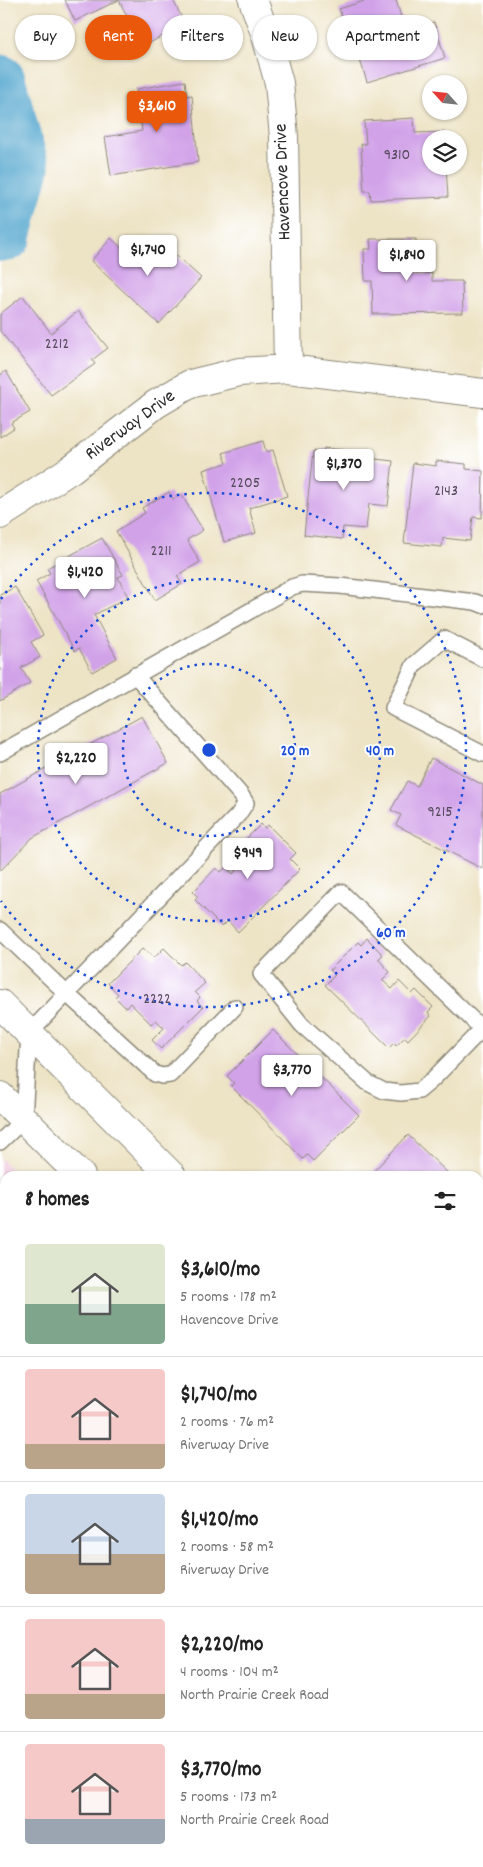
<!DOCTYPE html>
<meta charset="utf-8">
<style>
body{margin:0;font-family:Dekko,sans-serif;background:#f2f2f2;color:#222;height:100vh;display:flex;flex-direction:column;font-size:19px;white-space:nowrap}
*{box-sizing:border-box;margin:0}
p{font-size:16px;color:#767676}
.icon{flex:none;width:28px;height:28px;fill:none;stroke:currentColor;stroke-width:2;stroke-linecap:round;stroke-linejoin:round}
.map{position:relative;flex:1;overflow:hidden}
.details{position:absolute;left:0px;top:1171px;width:484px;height:696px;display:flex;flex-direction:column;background:#fff;border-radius:15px 15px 0 0;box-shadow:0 1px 4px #0004}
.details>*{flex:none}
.hud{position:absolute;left:15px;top:15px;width:454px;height:45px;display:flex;gap:10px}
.needle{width:32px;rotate:297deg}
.controls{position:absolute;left:422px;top:75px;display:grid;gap:10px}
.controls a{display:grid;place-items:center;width:45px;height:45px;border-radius:50%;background:#fff;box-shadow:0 1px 4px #0004;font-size:25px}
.price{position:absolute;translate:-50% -42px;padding:0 11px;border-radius:5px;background:#fff;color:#222;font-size:16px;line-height:32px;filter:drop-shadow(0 1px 2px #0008)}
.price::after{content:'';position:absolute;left:50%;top:30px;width:15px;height:11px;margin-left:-8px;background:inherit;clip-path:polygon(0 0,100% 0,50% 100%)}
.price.active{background:#ea580c;color:#fff}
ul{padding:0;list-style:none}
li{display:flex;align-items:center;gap:15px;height:125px;padding:0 25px}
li+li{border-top:1px solid #e0e0e0}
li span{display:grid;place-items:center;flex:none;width:140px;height:100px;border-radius:5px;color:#555}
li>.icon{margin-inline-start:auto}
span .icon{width:60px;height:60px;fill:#fffc;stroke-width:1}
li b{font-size:21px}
h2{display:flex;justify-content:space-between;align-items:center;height:60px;padding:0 25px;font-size:21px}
.chip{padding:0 18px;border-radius:22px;background:#fff;box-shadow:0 1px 4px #0004;font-size:18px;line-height:45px}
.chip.active{background:#ea580c;color:#fff}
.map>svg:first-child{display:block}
</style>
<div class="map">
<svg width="483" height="1867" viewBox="0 0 483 1867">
<rect width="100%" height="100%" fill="#fff"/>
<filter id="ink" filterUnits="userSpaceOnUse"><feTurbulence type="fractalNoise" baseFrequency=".02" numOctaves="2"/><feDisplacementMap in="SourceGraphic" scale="10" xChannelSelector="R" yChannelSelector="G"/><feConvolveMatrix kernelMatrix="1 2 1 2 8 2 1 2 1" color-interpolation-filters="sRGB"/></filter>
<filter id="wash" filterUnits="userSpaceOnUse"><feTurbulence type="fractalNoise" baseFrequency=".0096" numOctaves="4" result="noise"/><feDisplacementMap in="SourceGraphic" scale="20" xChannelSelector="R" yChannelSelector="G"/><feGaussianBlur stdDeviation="1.12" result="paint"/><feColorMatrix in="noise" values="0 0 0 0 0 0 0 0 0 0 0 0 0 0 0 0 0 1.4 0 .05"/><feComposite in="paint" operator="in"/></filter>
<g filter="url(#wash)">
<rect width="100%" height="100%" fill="#ede3c5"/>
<!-- built -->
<path fill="#f1d0e3" d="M0,1158L18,1176H5V1862H479V1595L483,1597V1867H0Z"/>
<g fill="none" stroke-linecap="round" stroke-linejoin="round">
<!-- river -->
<path stroke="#51a5cd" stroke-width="51" d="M0,80L24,168L6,236H0"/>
</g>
<g id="blocks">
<!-- building -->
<path fill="#d1a2e8" d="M65,0H119L75,21Z
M119,0H173L185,24L142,47Z
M367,0H396L405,30L434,22L445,58L367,82L353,38L349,39L339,9Z
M185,81L187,96L192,95L198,162L111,176L105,137L142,131L136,89Z
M414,118L415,133L444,132L445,139H431V166H446L448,197L371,200L370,191H364L361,144H366L364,121Z
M111,238L139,264L160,241L201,278L159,324L91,261Z
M370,239H416L417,273H432V281H462L463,313L373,314L372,281H365L364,249H371Z
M23,296L51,333L78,311L108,348L92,360L95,364L51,395L0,331V314Z
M6,371L30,412L11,423L14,428L0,437V375Z
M263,441L266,452L273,450L287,496L249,508L256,533L224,542L203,470L227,463L223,453Z
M324,448L359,452L358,457L393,461L388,506L369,504L366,529L343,527L342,539L304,535L313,451L323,452Z
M436,461L466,464V469L483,471L482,518L473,517L470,541L443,538L442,547L404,543L413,463L436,466Z
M169,492L173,499L181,494L203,530L187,540L200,562L177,576L182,584L155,600L116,531L145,513L142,508Z
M102,538L123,575L118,577L128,597L94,615L117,658L92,672L79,648L75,651L36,581L50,573L47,568Z
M15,587L43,635L31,642L40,657L21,668L30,683L0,701V595Z
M142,716L168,763L32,838L0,871V794Z
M431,758L483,785V869L396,825L401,815L391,810L407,781L417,786Z
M261,824L265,828L268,825L296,853L290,859L300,869L238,932L228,921L222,927L195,900L198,897L193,892L216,868L221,872L226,867L233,874L242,864L236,858L248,845L244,841Z
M367,938L383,955L378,959L390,972L382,980L392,989L399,981L412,994L416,990L433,1007L428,1012L431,1016L408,1040L405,1037L396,1046L394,1043L389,1048L325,985L335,975L330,970L358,942L361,945Z
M143,948L154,958L164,948L181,965L185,962L205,983L195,992L200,997L197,1001L203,1007L161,1049L152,1040L164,1028L156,1020L151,1024L130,1003L126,1008L115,997L118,994L108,983Z
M273,1030L359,1115L313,1161L307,1155L303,1159L231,1086L234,1083L227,1076Z
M408,1135L451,1176H369Z
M0,1254L5,1259V1537L0,1547Z
M483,1651V1707L479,1705V1659Z
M483,1709V1758L479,1755V1717Z
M479,1800L483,1802V1867H408L410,1862L419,1866L421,1862H479Z
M0,1833L5,1835V1862H59L68,1867H0Z
M373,1862H404L402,1867H382Z"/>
</g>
</g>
<g filter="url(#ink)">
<use href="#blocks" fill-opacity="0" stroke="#8c8778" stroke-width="1"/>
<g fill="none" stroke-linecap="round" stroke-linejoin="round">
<defs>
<path id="lane" d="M483,659L444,639L414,665L393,708L483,754
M0,753L292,587L302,584L340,586L475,602L483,605
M0,930L67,994L155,1074L162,1076L170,1075L235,1007
M482,1029L432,1080L419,1091L401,1093L384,1091L368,1083L302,1025L261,974L341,892L482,1029L483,1030
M0,1142L24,1119L29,1033L238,815L246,803L241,795L135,675
M0,1198L5,1203
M479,1247L483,1240
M0,1588L5,1578
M0,1619L5,1621
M0,1701L5,1703
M0,1778L5,1780
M174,1862L183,1867
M142,1867L145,1862
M322,1867L324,1862"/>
<path id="street" d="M253,0L266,36L279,83L284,137L288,369
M0,515L70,470L156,404L190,384L239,372L288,369L483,393"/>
<path id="secondary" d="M0,1004L172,1176
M0,1096L81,1176
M479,1477L483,1480
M479,1542L483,1545"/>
</defs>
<!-- lane casing -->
<use href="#lane" stroke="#8c8778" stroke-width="18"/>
<!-- street casing -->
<use href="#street" stroke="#8c8778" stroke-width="30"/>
<!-- secondary casing -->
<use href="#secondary" stroke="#8c8778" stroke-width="30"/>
<!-- lane -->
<use href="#lane" stroke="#fff" stroke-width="15"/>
<!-- street -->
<use href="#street" stroke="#fff" stroke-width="28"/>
<!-- secondary -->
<use href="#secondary" stroke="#fff" stroke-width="28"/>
</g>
</g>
<!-- distance rings -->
<g fill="none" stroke="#1d4ed8" stroke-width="2.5" stroke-dasharray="2.5 5">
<circle cx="209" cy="750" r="86"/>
<circle cx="209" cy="750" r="171"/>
<path d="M1 599A257 257 0 1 1 1 901"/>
</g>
<g text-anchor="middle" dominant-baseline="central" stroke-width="4" stroke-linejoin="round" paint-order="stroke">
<!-- number labels -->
<g font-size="16" fill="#54495a">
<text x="397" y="155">9310</text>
<text x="57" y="344">2212</text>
<text x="245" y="483">2205</text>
<text x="446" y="491">2143</text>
<text x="161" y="551">2211</text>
<text x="440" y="812">9215</text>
<text x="157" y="999">2222</text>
</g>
<!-- street labels -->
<g font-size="19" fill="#2b2b2b" stroke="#fff">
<text transform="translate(284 182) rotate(-92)">Havencove Drive</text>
<text transform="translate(131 426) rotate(-36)">Riverway Drive</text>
</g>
</g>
<circle cx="209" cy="750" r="8" fill="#1d4ed8" stroke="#fff" stroke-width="2.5"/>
<g font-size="15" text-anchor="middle" font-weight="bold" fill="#1d4ed8" stroke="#fff" stroke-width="4" stroke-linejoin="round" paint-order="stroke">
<text x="295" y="755">20 m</text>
<text x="380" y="755">40 m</text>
<text x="391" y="937">60 m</text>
</g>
</svg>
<div class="controls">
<a><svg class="needle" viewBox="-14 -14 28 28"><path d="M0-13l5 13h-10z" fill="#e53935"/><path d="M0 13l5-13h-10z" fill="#767676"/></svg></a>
<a><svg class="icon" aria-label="layers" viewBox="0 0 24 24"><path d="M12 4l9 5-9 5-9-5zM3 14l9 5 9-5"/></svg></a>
</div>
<b class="price active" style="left:157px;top:133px">$3,610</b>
<b class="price" style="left:148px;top:277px">$1,740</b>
<b class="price" style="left:407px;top:282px">$1,840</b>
<b class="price" style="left:344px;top:491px">$1,370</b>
<b class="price" style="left:85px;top:599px">$1,420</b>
<b class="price" style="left:76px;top:785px">$2,220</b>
<b class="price" style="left:248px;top:880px">$949</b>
<b class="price" style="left:292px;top:1097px">$3,770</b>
<div class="hud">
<a class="chip">Buy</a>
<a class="chip active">Rent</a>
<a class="chip">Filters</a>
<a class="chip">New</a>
<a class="chip">Apartment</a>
</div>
<section class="details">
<h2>8 homes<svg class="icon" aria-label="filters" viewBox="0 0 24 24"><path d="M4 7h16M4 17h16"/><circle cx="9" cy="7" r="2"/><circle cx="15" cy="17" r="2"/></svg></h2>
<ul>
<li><span style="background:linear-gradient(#dfe7d0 60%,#7fa58c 0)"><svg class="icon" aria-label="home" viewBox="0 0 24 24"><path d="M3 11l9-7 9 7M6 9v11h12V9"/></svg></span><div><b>$3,610/mo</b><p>5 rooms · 178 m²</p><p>Havencove Drive</p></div></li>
<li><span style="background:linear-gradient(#f6c9c9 75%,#b9a48a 0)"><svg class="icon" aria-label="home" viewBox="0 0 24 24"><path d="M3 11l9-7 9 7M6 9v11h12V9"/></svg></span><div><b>$1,740/mo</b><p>2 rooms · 76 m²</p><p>Riverway Drive</p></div></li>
<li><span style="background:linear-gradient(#c9d6e8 60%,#b9a48a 0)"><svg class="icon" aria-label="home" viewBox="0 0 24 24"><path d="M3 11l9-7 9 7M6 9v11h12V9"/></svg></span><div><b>$1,420/mo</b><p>2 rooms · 58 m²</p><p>Riverway Drive</p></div></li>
<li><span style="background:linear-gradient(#f6c9c9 75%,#b9a48a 0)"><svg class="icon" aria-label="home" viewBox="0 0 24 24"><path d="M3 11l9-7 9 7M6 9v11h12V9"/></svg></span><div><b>$2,220/mo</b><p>4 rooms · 104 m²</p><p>North Prairie Creek Road</p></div></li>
<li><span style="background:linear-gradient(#f6c9c9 75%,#9aa5b1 0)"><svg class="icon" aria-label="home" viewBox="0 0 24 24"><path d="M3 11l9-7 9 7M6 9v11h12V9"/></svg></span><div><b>$3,770/mo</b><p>5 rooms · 173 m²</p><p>North Prairie Creek Road</p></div></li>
</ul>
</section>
</div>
